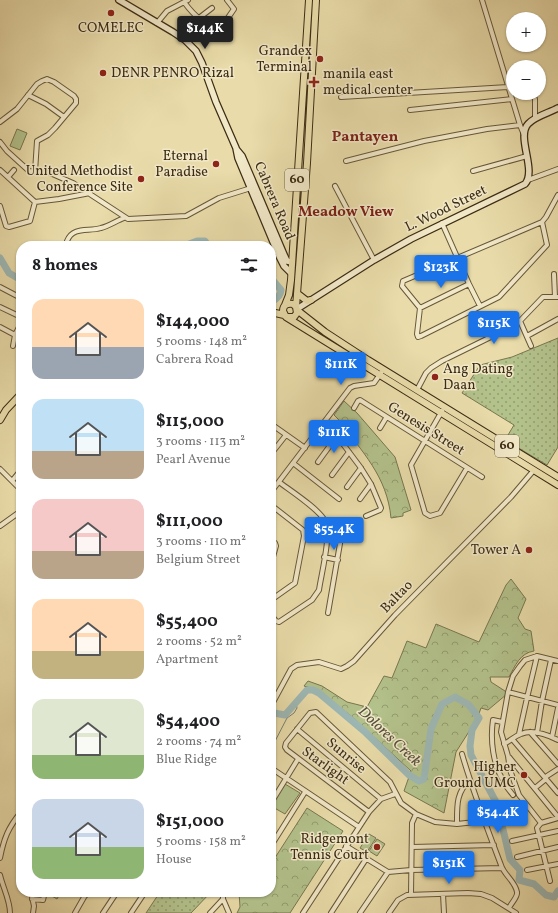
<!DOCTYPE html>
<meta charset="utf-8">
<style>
body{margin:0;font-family:Vollkorn,serif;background:#f2f2f2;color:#202124;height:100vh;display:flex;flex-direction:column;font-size:15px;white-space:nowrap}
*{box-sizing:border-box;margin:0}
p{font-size:13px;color:#757577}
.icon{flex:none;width:22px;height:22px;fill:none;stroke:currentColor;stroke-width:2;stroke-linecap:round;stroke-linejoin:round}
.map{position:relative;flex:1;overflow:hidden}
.drawer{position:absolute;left:16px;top:241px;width:260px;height:656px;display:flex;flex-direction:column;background:#fff;border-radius:16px;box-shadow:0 1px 3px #0004}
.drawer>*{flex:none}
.buttons{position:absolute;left:506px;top:12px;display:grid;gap:8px}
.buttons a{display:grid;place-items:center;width:40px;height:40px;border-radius:50%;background:#fff;box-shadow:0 1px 3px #0004;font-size:20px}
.price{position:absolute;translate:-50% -34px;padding:0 9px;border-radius:4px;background:#1a73e8;color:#fff;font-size:13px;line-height:26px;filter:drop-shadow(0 1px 2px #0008)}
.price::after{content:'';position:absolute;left:50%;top:24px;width:12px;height:9px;margin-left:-6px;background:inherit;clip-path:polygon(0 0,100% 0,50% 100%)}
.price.selected{background:#222;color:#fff}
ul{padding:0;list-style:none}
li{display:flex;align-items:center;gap:12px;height:100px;padding:0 16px}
li span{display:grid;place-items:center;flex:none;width:112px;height:80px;border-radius:12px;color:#555}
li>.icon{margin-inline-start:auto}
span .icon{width:48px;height:48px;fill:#fffc;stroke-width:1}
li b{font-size:17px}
h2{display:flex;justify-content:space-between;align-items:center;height:48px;padding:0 16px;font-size:17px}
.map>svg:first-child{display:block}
</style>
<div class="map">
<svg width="558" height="913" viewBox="0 0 558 913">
<defs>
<pattern id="grass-dots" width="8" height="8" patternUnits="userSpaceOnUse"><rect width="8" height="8" fill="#b3c18b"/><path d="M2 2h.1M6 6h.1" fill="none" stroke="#939d70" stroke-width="1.8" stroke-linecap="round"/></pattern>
<pattern id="forest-crowns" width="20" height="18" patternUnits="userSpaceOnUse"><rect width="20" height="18" fill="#b3c18b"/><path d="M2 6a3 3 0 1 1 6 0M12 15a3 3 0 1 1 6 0" fill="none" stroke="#939d70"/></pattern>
</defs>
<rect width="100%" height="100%" fill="#e9dcaa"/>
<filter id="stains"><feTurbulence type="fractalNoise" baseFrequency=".005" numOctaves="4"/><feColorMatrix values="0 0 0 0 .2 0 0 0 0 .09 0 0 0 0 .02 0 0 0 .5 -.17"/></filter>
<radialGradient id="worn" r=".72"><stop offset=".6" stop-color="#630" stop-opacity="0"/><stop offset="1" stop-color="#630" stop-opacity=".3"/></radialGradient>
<!-- grass -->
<path fill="url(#grass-dots)" stroke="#787650" d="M558,338V447L547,465L505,440L514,425L462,393L480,365L512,357Z
M160,892H211L191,913H146Z"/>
<!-- forest -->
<path fill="url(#forest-crowns)" stroke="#787650" d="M344,401L357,413L395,457L411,510L403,513V516L391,518C387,476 362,452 338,419L334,415Z
M511,579L526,599L518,618L525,629L531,631L534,651C520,653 515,666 509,677H490L491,682L505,691L507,694L488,710L481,708L477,719L456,752L444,813L404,791L411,771L350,715L317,690L304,686L308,681L322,686L347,702L367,707L384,676L392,678L407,641L426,648L436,624L479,642L506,585Z
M307,808L343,831L290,913H237L240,907L239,892H271V864Z"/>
<!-- park -->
<path fill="#b3c18b" stroke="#787650" d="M17,129L27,133L20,150L10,146Z
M285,784L300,793L285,814L271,806Z
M369,834L376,838L367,852L360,848Z
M377,839L385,844L377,856L369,851Z
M45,892H61L57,899Z"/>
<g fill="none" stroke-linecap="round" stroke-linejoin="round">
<!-- stream -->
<path stroke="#768075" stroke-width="1" d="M271,749L287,718L294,713L297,708L296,702"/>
<!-- river -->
<path stroke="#9db8b5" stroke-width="7" d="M184,246L197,241H205L208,246
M0,258L9,273L21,280
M271,278L281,290C281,296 277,299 271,302
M271,711L274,713L285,715L307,690H313L319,693L364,731L409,775L419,781L424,779L431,729L442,704L455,697L469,705L479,718L472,730L470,746L471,755L497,804L510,859L520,870L519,880L534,884L546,895L554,897L558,891"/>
<defs>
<path id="street" d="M482,0L520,125L524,135
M184,2C192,13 205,27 221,28L234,9L227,0
M199,18L212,8
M157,23L167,11L188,0
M28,95L46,104L64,117
M341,97L508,87
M535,99V119
M410,110L512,99
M0,122L17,109L37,84L42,81L47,79L54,82L74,96L76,99V103L55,128L48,135L37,141L35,172
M0,142L7,151L29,171L50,173L73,183L128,219L186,216L219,198L251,188
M346,161L424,141L487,129L520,125
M0,170L35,202
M473,171L527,156
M8,177L14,170
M528,180L558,169
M335,186L374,260
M35,202L59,199L90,193
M0,206L6,226L9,227L30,221L35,202
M542,222L547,245L499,297L421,336L418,337L417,334L420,308L402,286L403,281L542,222L546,217L558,195
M442,223L469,284L480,306
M67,241C73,226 88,232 101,228C109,226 116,221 124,218
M554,274L555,297
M0,287L21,298
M0,307L21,317
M420,308L469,284
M520,321L531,346
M0,327L15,335
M527,336L558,319
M13,346L15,335L21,323
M417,390L426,373L431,368L442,361L505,330L520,321L543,297H558
M354,408L358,401L360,400L482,477
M442,411L411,465L425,513L430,516L440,513L467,468
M324,423L331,428L361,468L371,484L381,508L380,510L366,516
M271,424L305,448
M380,428L386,418
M271,454L286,435
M318,462L337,436
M293,463L339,499
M0,469L21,490
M332,475L349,452
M12,481L21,470
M347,487L361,468
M271,492L350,388L354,386L374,383L381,373
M360,499L371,484
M271,505L303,530L304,536L295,583L271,600
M0,526L21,511
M271,539L275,543L276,546L271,564
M324,557L338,560
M328,613L342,532L344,530L352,525
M271,615L276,621L279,622L312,600L319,590C321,575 332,534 325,521C319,509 291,491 279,482
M508,692L558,705
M271,706L291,669L297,665L319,662L341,669L347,666L354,661L395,615L511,497L534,470
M502,722L493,720C490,740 493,765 504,782C506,787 510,791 513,795
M297,729L381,799
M530,732L558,764
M537,733L542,701L551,660
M519,734L527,698L537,656
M552,737L558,708
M513,740L558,793
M504,744C510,741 515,736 521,734C532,729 548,735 558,740
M462,754C473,792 487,828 501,865C504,875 515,881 517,892C518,897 511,903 509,908
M509,757L558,817
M271,768L359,827
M547,776L558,769
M535,788L546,779
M271,803L298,759
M369,812L287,750L285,747L286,743L310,713L316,712L390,782L401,803L416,814L435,822L457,824L484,821
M541,823L519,795L510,770L508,756L501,732L508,692L513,676L520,666L525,660L537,656L558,661
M457,824C457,806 456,792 470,780
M512,841L558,831
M271,846L305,792
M346,846L388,872L411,870L502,868
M412,847L494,845
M517,857L558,847
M0,858C4,838 8,828 21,812
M527,870L558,864
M0,875C3,888 10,900 10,913
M550,881L537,828L541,823L558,818
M31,892L34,906L33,913
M79,892L85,896
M223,892V899L229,913
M411,894L412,823L416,814
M443,894L444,913
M32,899L43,900L44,896L40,892
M75,913L87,892
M103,913L117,892
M131,913L145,892
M210,913L223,899
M303,913L369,812L381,799L395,794
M331,913L366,859
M360,913L388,872
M389,913L398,900L407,895L468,893L481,894L492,898L516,913"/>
<path id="secondary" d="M119,0L173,32L185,40L196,51L202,63L216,102L236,148L238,158L279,256L284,266L291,273
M237,150L242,156L285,257L287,261L292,262
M297,309L374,260L411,239L525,184C537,170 516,137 528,124C535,116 549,113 558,108"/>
<path id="primary" d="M298,294L307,301L311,300
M285,305L289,295L291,280L309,0
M296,307L307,163L316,0
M297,310L325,332L368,360L558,477
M271,312L284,315
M287,317H294L297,313L296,307L293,304C287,303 283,305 283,311L286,317L558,485
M0,420L6,410L21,394"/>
</defs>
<!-- street casing -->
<use href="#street" stroke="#67583a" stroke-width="6"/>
<!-- secondary casing -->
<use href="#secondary" stroke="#3c2c14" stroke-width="8"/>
<!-- primary casing -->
<use href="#primary" stroke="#3c2c14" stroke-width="8"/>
<!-- street -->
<use href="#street" stroke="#f1e8c8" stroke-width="4"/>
<!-- secondary -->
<use href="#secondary" stroke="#f1e8c8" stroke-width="5.5"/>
<!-- primary -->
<use href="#primary" stroke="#e9dcaa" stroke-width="6"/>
</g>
<!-- markers -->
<g fill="#8f2418" stroke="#f1e8c8" stroke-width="1.5">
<circle cx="111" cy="13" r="4"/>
<circle cx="320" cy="59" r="4"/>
<circle cx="103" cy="73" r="4"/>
<path d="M312 76h4v4h4v4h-4v4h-4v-4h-4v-4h4z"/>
<circle cx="216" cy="164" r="4"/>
<circle cx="141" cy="179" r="4"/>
<circle cx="435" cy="377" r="4"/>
<circle cx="529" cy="550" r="4"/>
<circle cx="524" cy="775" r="4"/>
<circle cx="377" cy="847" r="4"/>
</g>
<g text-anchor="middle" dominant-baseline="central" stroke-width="3" stroke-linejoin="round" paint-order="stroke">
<!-- shield labels -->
<g fill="#f1e8c8" stroke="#72644a" stroke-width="1">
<rect x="285" y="169" width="24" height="22" rx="3"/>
<rect x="495" y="435" width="24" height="22" rx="3"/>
</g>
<g font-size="13" font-weight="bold" fill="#3c2c14">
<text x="297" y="180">60</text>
<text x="507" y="446">60</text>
</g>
<!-- poi labels -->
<g font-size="14" fill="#3c2c14" stroke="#f1e8c8" text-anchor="end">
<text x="111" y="28" text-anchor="middle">COMELEC</text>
<text x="312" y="51">Grandex<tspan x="312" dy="16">Terminal</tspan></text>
<text x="111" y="73" text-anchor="start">DENR PENRO Rizal</text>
<text x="323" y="74" text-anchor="start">manila east<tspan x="323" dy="16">medical center</tspan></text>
<text x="208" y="156">Eternal<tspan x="208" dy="16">Paradise</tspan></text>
<text x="133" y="171">United Methodist<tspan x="133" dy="16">Conference Site</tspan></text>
<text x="443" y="369" text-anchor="start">Ang Dating<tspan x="443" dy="16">Daan</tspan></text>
<text x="521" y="550">Tower A</text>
<text x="516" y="767">Higher<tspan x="516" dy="16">Ground UMC</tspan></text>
<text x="369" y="839">Ridgemont<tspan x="369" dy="16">Tennis Court</tspan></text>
</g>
<!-- street labels -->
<g font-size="14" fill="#3c2c14" stroke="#f1e8c8">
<text transform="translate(274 201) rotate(67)">Cabrera Road</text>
<text transform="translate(446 209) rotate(-26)">L. Wood Street</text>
<text transform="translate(426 429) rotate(32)">Genesis Street</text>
<text transform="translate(397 597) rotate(-46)">Baltao</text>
<text transform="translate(346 756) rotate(40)">Sunrise</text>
<text transform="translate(325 766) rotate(36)">Starlight</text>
</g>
<!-- neighbourhood labels -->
<g font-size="15" font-weight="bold" fill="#7a1f14" stroke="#f1e8c8">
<text x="365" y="137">Pantayen</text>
<text x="346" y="212">Meadow View</text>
</g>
<!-- water labels -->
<g font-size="15" font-style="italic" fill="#544f3c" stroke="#f1e8c8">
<text transform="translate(389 737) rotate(43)">Dolores Creek</text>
</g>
</g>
<rect width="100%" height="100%" filter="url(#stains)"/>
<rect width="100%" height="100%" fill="url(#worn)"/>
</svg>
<div class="buttons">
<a>+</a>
<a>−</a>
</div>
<b class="price selected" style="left:205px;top:50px">$144K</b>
<b class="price" style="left:441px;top:289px">$123K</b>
<b class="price" style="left:494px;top:345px">$115K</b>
<b class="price" style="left:341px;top:386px">$111K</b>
<b class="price" style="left:334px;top:454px">$111K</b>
<b class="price" style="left:334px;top:551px">$55.4K</b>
<b class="price" style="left:498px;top:834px">$54.4K</b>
<b class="price" style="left:449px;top:885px">$151K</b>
<section class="drawer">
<h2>8 homes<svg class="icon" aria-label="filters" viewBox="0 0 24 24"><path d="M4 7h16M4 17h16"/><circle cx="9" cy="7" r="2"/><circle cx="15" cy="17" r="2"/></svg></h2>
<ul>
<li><span style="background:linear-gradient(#ffd9b3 60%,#9aa5b1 0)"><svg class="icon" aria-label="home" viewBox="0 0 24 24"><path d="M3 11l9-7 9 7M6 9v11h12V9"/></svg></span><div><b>$144,000</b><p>5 rooms · 148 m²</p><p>Cabrera Road</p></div></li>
<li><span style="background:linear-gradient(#bfe0f5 65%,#b9a48a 0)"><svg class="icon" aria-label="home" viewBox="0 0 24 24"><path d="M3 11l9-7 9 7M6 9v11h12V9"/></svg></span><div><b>$115,000</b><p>3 rooms · 113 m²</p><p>Pearl Avenue</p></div></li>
<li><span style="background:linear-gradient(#f6c9c9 65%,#b9a48a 0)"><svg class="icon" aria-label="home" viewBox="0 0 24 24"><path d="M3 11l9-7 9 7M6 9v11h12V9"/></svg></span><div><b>$111,000</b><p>3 rooms · 110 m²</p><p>Belgium Street</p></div></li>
<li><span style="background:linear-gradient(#ffd9b3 65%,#c2b280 0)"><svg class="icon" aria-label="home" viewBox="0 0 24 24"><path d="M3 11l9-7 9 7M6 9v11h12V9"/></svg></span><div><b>$55,400</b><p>2 rooms · 52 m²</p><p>Apartment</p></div></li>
<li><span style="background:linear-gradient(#dfe7d0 70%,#8fb573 0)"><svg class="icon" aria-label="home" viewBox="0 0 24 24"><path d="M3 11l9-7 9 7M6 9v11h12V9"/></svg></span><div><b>$54,400</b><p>2 rooms · 74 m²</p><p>Blue Ridge</p></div></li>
<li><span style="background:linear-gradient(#c9d6e8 60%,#8fb573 0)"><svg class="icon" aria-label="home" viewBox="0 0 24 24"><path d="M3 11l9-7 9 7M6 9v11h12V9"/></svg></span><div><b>$151,000</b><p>5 rooms · 158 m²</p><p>House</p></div></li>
</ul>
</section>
</div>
